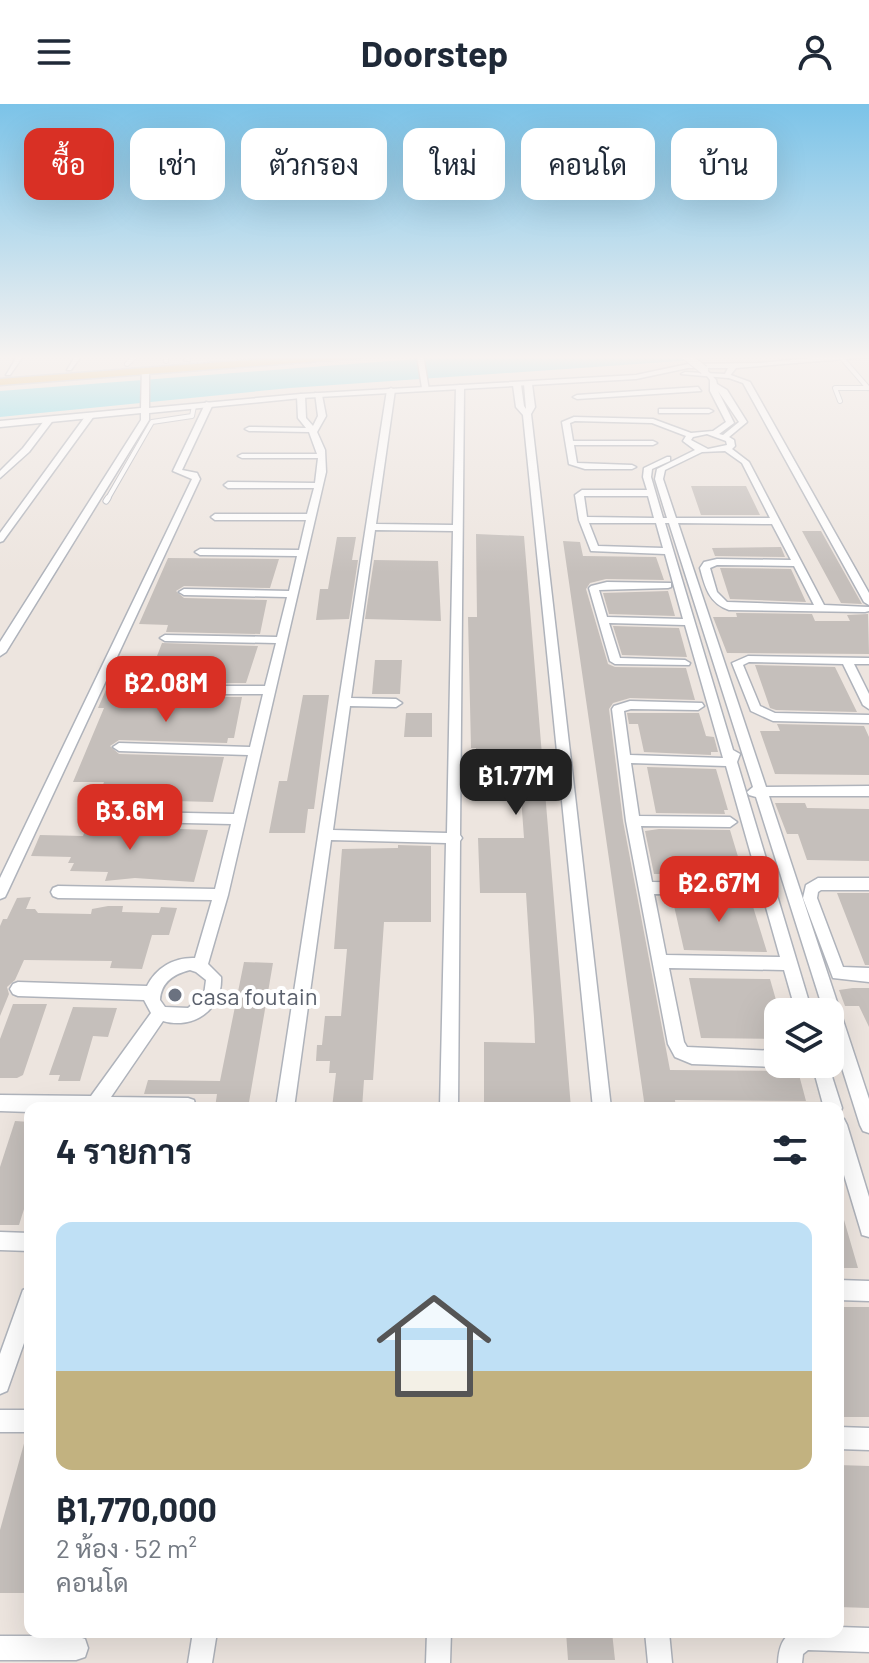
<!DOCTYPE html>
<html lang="th">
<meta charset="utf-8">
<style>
body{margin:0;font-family:Barlow,Sarabun,sans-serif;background:#f6f6f7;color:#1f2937;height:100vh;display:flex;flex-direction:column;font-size:30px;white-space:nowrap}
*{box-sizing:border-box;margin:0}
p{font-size:26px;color:#747a83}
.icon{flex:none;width:44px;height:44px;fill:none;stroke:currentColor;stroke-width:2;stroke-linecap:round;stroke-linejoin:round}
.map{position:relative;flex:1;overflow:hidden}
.side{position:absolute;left:24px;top:998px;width:820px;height:536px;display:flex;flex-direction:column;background:#fff;border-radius:16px;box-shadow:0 8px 32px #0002}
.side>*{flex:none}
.guide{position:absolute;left:24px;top:24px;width:822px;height:72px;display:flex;gap:16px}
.tools{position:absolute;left:764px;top:894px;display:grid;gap:16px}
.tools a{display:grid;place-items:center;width:80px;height:80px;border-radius:16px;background:#fff;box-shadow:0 8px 32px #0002;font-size:40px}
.price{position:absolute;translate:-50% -68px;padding:0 18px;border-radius:16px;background:#d93025;color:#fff;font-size:26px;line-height:52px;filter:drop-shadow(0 2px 4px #0008)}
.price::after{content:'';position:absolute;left:50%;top:48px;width:24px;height:18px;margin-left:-12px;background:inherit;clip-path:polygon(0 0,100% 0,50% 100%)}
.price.active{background:#222;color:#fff}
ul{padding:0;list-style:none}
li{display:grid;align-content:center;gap:16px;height:424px;padding:0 32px}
li span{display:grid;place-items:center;height:248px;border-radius:16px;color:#555}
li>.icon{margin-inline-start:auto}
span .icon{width:144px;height:144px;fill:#fffc;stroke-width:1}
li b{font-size:34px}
h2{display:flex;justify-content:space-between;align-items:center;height:96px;padding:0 32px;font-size:34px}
.pill{padding:0 28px;border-radius:16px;background:#fff;box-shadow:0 8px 32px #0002;font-size:28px;line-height:72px}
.pill.active{background:#d93025;color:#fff}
header{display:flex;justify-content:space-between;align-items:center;height:104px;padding:0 32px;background:#fff;font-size:36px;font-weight:700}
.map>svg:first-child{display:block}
</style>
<header><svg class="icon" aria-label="menu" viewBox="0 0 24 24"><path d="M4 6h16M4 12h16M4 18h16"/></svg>Doorstep<svg class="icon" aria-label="person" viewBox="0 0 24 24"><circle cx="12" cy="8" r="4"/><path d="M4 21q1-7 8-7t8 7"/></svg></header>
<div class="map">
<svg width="869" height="1559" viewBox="0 0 869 1559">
<rect width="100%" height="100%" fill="#ede5df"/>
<!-- water -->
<path fill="#78d9e8" d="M467,251H768L290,284L0,313V287Z"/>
<!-- building -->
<path fill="#c5bfbb" d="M691,382H746L760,411H701Z
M802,427H821L862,500L841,499Z
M476,430L524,432L571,1004H484V938L535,939L534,914L526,789H480L478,734H524L520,679L477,678L476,644H471L468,513H477Z
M337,433H356L352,456H358L349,515L316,516L320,485H328Z
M563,437L580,438L583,452L656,453L664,476L606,475L590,479L586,485L608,560L615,563L686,564L695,596L630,594L613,599L609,605L623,717L670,966L798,967L806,997L675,996L676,1004H645Z
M781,443L785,453L715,452L712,444Z
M168,454L279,455L270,484L184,482L176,487L184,494L267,496L260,530L166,528L168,521L139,520Z
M374,456L438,457L441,517L365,515Z
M720,464L791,465L806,498L730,495Z
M668,487L675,512L609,510L603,489Z
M736,509L812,510L815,517H850L847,511L868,510L869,550L727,549L713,513H737Z
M613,522L679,524L687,553L622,551Z
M162,539L258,542L246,579H144L135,585L144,593H242L234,634H228L227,639L119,636L110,642L119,650L224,653L213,698L98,695L104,678H73L104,604H98L120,554L157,552Z
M375,556H402L400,590H372Z
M755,561L835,563L857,608L776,606L770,604Z
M303,591H329L314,705H308L305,729H269L279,677H287Z
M406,609H432V633H404Z
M627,609H699L706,632L714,633L718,648H711V651L644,648L638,620H629Z
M777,620L864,622L869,633V671L775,670L760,627H780Z
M647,663L716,665L728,706H724L725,710L656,709Z
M775,699H805L807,704L869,705V757L807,756L798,730H787Z
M87,722L152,724L208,726L194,778L135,774L105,777L108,768L70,767L74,759H68L71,753L31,752L40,731L83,732Z
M659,725L730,726L745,776L668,775L667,770H654L645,727Z
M398,741L431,742V818H384L373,976H364L362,1004H332L336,969H329L330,957H316L317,941H322L325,912H341L347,845H334L342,745L398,744Z
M837,789H869V861H865Z
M31,793L26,805H35L38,809L91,810L92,805L108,802H123L122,808L159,809L161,803L177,804L169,831H152L142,865L110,864L112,857L24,856L15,876L7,883L9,890L0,912V822L3,815H7L17,794Z
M672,793H750L767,848L684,846Z
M244,858L273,859L248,1004H215L217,990H144L148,976L220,977Z
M689,874L770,875L778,903V935L701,934Z
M853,884H869V923L859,902H845L839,886Z
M13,900H47L23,971L17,974H0V935Z
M73,903L117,904L108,933L93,932L80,977H58L60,971H49Z
M15,1017L30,1018V1086L19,1121H0V1063Z
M842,1109L858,1164H838V1110Z
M838,1203H869V1313H838Z
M25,1336L30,1337V1489H0V1426Z
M838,1361L869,1362V1504L838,1503Z
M566,1528H612L615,1556H568Z"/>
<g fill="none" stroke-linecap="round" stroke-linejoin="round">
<defs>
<path id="service-far1" d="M166,251V257
M841,253L868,284
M127,260L137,251
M840,297L835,284H868
M107,396L152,318L192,312L194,302"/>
<path id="service" d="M106,397L108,394"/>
<path id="minor" d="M18,251H24L10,271H6Z
M76,251H82L71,266H67Z
M186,251H192L189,257L184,256Z
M417,251H423L429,286L422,284Z
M702,265H706L716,276L717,280L727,286L747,318L729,333L734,336L735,342L732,345L749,358L824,501L869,503V507L865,508L729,506C709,499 705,483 700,464L704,458L717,455L791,456L772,420L678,419L766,683L869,682V692H769L869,995V1029L863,1027L860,1021L830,926V908H824L756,693L749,691L747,688L753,683L669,419H665L733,646L740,650L737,658L812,908H796L784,866L669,864L684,938L687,943L778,947V960H784L778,963L692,960L675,953L668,940L626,717L612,605L614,602L630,597L702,599L704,602L698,606L631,605L624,607L630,651L723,654L685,521L609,519L620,554L685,556L690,559L689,561L615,560L610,557L589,484L591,482L607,478L671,479V483L668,484L599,486L607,513L683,515L665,450L591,447L579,416L575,391L582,386H647L643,373L644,364L667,353H670V357L652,365L651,373L663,414H667L655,375L657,365L695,346L683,337L686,332L652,319L575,317L570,319L573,337H653L657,339L653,341H574L577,359L632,361L636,363L632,365H585L569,360L562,318L574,313L653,315L691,329L713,327L726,318L710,287V276ZM718,287L739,318L723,331L719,330L734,319ZM707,330L726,337L727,341L708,345L691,336L693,333ZM725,347L742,359L770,414H676L663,375L665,366L702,348ZM584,392H648L654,414L587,413ZM589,419H656L663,444L598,442ZM717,461L794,462L814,501L727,498L717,488L710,464ZM631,659L726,662L780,853L666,851L654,790L747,791L752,789L754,785L752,781L747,779L652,778L641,722L730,723L737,718L730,713L639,712Z
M728,270L750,278L869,489V501L864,498L743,279L726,273Z
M528,278L532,280L535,303L531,310L611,1004H593L523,311L516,303L513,281L517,279L521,281L524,302L526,305L524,280Z
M460,281L464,283L460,731L462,734L460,737L458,1004H440L446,739L331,736L294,1004H276L387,286L391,284L395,286L376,420L453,421L456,283ZM375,426L453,427L447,729L333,726L350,602L396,603L402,599L396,595L351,594Z
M698,283L701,287L577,295L573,293L577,291Z
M315,289L322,291L326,312L317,328L325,346L326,368L228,791L208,860L221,873C223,905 194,926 163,917L111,993L188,994L194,996L196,1004H30V1008L0,1007V991L91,992L151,909L144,896L18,892L13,890L10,885L13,880L18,878L147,882C156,864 174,853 195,854L212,796L58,794L53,792L51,788L53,784L58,782L215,785L231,720L95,717L88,712L95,707L234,710L248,651L119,647L113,643L119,639L250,643L263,590H144L138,586L144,582H265L276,539L165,537L160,534L165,531L277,533L287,493L184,491L179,488L184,485L289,487L297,452L200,451L195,448L200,445L299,446L306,416H215L211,413L215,410H307L314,384H228L224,381L228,378L315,379L318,354H242L238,352L242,350H317L309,328L249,327L245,325L249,323L306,324L298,314L297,292L301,290L305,292L306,314L313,322L318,312ZM190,866L196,868L206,876L204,891L188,904L165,903L160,896C161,878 174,870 190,866Z
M206,298L213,300L182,366L197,369L200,375L7,789L5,793L0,795V774L192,375L173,367Z
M662,305H709L713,307L709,309H659V305Z
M87,310L94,312L3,437L0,438V429Z
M47,313L54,315L29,348L0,374V367L23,344Z
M748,552L869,554V560H854L869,590V605L863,601L843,560L749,558L743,561L760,602L775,609L869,611V619L773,617L751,607L732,559Z
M818,774H869V786H821L818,788L817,794L843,863L869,864V878L833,874L803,794L806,781Z
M812,960H828L842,1004L839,1010L838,1004H824Z
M838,1013L844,1015L847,1021L869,1093V1133L862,1131L860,1124L838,1051Z
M0,1128L30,1129V1147L0,1146Z
M838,1176L869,1177V1197L838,1196Z
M30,1183V1222L7,1287L0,1290V1250L23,1186Z
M0,1306H30V1328H0Z
M838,1323L869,1324V1346L838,1345Z
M838,1523L869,1524V1548L808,1546L803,1550L802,1559H778C780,1517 805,1528 838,1528Z
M193,1528H217L212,1559H188Z
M427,1528H451L450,1559H426Z
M645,1528H669L672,1559H648Z
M0,1532H76L85,1535L88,1544L85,1553L76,1556H0Z"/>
<path id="tertiary" d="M844,251H869V253L736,264L728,274L681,270L685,268L725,270L728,264H688L636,275L301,294L149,309V316L6,548L0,552V538L141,316V309L0,323V317L141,304L142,264L149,266V304L301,290L636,271L688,260L758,259Z"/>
<path id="primary" d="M317,251H364L359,254L0,281V275Z"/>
</defs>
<!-- service-far1 casing -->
<use href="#service-far1" stroke="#afb3bb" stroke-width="6"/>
<!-- service casing -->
<use href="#service" stroke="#afb3bb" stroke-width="7"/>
<!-- minor casing -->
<use href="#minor" stroke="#afb3bb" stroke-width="3"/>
<!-- tertiary casing -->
<use href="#tertiary" stroke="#afb3bb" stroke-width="3"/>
<!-- primary casing -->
<use href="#primary" stroke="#c4c4c4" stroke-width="3"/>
<!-- service-far1 -->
<use href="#service-far1" stroke="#fff" stroke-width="4"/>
<!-- service -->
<use href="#service" stroke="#fff" stroke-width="5"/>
<!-- minor -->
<use href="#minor" fill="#fff" fill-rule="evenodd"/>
<!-- tertiary -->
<use href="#tertiary" fill="#fff" fill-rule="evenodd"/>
<!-- primary -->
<use href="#primary" fill="#e9ba67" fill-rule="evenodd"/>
<defs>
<path id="minor-bridge" d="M685,251L704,266"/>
</defs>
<!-- minor-bridge casing -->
<use href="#minor-bridge" stroke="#afb3bb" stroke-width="10" stroke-linecap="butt"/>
<!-- minor-bridge -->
<use href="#minor-bridge" stroke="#fff" stroke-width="8"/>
</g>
<!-- sky -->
<linearGradient id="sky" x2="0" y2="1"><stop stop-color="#7bc3e8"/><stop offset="0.54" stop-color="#f7f3f1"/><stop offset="1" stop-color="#f7f3f1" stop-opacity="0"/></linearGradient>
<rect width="869" height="469" fill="url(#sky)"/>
<!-- markers -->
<circle fill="#6b7280" stroke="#fff" stroke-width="3" cx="175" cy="891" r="8"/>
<g text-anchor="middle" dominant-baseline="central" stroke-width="8" stroke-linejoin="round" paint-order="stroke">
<!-- worship labels -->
<g font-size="24" fill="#5b616d" stroke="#fff" text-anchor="start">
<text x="191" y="891">casa foutain</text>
</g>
</g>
</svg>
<div class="tools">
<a><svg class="icon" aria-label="layers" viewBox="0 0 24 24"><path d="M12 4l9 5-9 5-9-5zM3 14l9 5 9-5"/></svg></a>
</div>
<b class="price" style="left:166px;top:620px">฿2.08M</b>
<b class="price active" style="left:516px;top:713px">฿1.77M</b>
<b class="price" style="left:130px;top:748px">฿3.6M</b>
<b class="price" style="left:719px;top:820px">฿2.67M</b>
<div class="guide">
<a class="pill active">ซื้อ</a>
<a class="pill">เช่า</a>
<a class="pill">ตัวกรอง</a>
<a class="pill">ใหม่</a>
<a class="pill">คอนโด</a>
<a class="pill">บ้าน</a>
</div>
<section class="side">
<h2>4 รายการ<svg class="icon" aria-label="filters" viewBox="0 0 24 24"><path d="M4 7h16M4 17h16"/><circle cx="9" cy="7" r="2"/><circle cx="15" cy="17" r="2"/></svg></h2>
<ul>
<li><span style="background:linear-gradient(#bfe0f5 60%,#c2b280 0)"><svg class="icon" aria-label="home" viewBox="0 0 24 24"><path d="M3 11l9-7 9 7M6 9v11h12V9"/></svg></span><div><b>฿1,770,000</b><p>2 ห้อง · 52 m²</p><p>คอนโด</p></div></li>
</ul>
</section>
</div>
